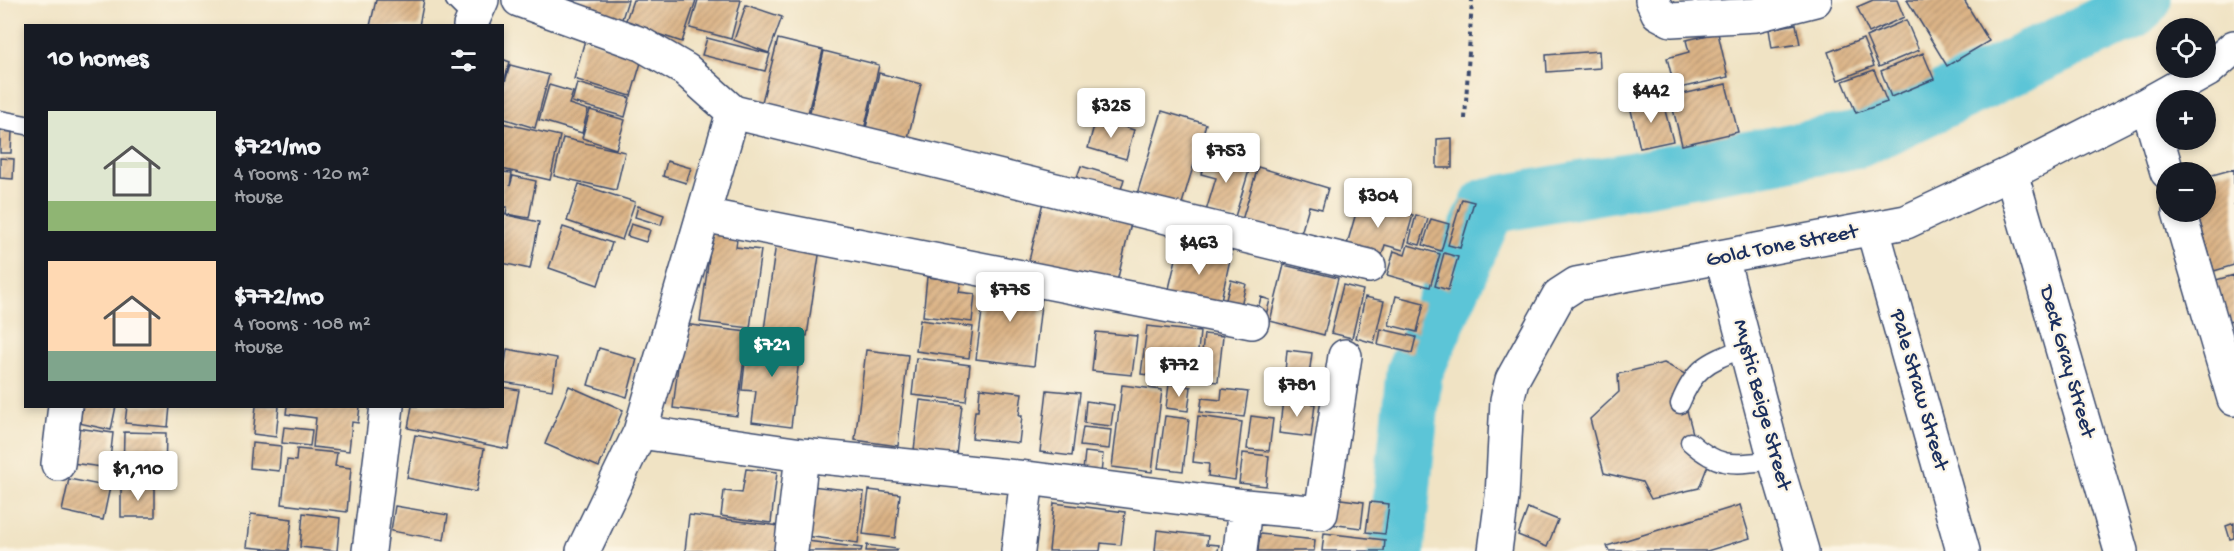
<!DOCTYPE html>
<meta charset="utf-8">
<style>
body{margin:0;font-family:"Gochi Hand",sans-serif;background:#242831;color:#f1f3f6;height:100vh;display:flex;flex-direction:column;font-size:22px;white-space:nowrap}
*{box-sizing:border-box;margin:0}
p{font-size:20px;color:#9ea1a6}
.icon{flex:none;width:33px;height:33px;fill:none;stroke:currentColor;stroke-width:2;stroke-linecap:round;stroke-linejoin:round}
.map{position:relative;flex:1;overflow:hidden}
.sheet{position:absolute;left:24px;top:24px;width:480px;height:384px;display:flex;flex-direction:column;background:#171b24;border-radius:0px;box-shadow:0 3px 9px #0003}
.sheet>*{flex:none}
.fabs{position:absolute;left:2156px;top:18px;display:grid;gap:12px}
.fabs a{display:grid;place-items:center;width:60px;height:60px;border-radius:50%;background:#171b24;box-shadow:0 3px 9px #0003;font-size:30px}
.price{position:absolute;translate:-50% -51px;padding:0 14px;border-radius:6px;background:#fff;color:#222;font-size:20px;line-height:39px;filter:drop-shadow(0 2px 3px #0008)}
.price::after{content:'';position:absolute;left:50%;top:36px;width:18px;height:14px;margin-left:-9px;background:inherit;clip-path:polygon(0 0,100% 0,50% 100%)}
.price.active{background:#0f766e;color:#fff}
ul{padding:0;list-style:none}
li{display:flex;align-items:center;gap:18px;height:150px;padding:0 24px}
li span{display:grid;place-items:center;flex:none;width:168px;height:120px;border-radius:0px;color:#555}
li>.icon{margin-inline-start:auto}
span .icon{width:72px;height:72px;fill:#fffc;stroke-width:1}
li b{font-size:26px}
h2{display:flex;justify-content:space-between;align-items:center;height:72px;padding:0 24px;font-size:26px}
.map>svg:first-child{display:block}
</style>
<div class="map">
<svg width="2234" height="551" viewBox="0 0 2234 551">
<defs>
<pattern id="building-hatch" width="6" height="6" patternUnits="userSpaceOnUse" patternTransform="scale(1.5)"><rect width="6" height="6" fill="#dcb486"/><path d="M-1 1l2-2M0 6l6-6M5 7l2-2" fill="none" stroke="#b29371"/></pattern>
</defs>
<rect width="100%" height="100%" fill="#fcf5e5"/>
<filter id="ink" filterUnits="userSpaceOnUse"><feTurbulence type="fractalNoise" baseFrequency=".0167" numOctaves="2"/><feDisplacementMap in="SourceGraphic" scale="12" xChannelSelector="R" yChannelSelector="G"/><feConvolveMatrix kernelMatrix="1 2 1 2 8 2 1 2 1" color-interpolation-filters="sRGB"/></filter>
<filter id="wash" filterUnits="userSpaceOnUse"><feTurbulence type="fractalNoise" baseFrequency=".008" numOctaves="4" result="noise"/><feDisplacementMap in="SourceGraphic" scale="24" xChannelSelector="R" yChannelSelector="G"/><feGaussianBlur stdDeviation="1.35" result="paint"/><feColorMatrix in="noise" values="0 0 0 0 0 0 0 0 0 0 0 0 0 0 0 0 0 1.4 0 .05"/><feComposite in="paint" operator="in"/></filter>
<g filter="url(#wash)">
<rect width="100%" height="100%" fill="#f0e3c4"/>
<g fill="none" stroke-linecap="round" stroke-linejoin="round">
<!-- river -->
<path stroke="#5bc5d7" stroke-width="57" d="M1396,551L1414,373L1488,206L1857,140L2130,12L2143,0"/>
</g>
<g id="blocks">
<!-- building -->
<path fill="url(#building-hatch)" d="M376,0H424L419,26H370Z
M553,0H628L621,22Z
M633,0H696L682,42L625,23Z
M698,0H741L731,39L690,28Z
M1873,0H1897L1904,17L1869,33L1857,7Z
M1907,0H1964L1989,41L1947,66Z
M746,5L782,17L769,53L734,40Z
M1906,20L1919,50L1879,67L1866,37Z
M1796,24L1800,44L1772,48L1769,29Z
M1718,33L1728,77L1675,89L1667,58L1689,52L1686,40Z
M707,38L770,54L765,71L702,55Z
M778,39L823,50L808,113L762,102Z
M1863,39L1874,66L1838,80L1828,52Z
M585,40L643,56L631,96L574,79Z
M824,51L879,65L864,130L809,116Z
M1599,51L1600,68L1547,72L1546,55Z
M1923,53L1934,79L1891,97L1881,71Z
M502,59L510,62L503,84L502,83Z
M510,65L549,75L535,128L502,118V92Z
M1874,70L1887,102L1856,113L1843,81Z
M879,73L921,84L907,142L865,132Z
M577,83L630,98L625,117L572,102Z
M1726,84L1738,132L1682,145L1670,97Z
M549,85L573,92L569,104L588,110L582,133L539,120Z
M1662,99L1673,141L1640,148L1630,106Z
M590,110L625,120L616,149L582,138Z
M1162,111L1206,124L1181,207L1137,194Z
M1096,118L1134,130L1126,159L1088,148Z
M502,123L560,136L550,180L502,169Z
M0,131L12,132L11,153H0Z
M563,138L625,152L616,190L554,176Z
M1452,138V168H1437V139Z
M1208,151L1251,164L1234,220L1206,211L1216,178L1201,174Z
M0,158L14,159L13,179L0,178Z
M667,161L691,168L686,183L663,176Z
M1081,166L1124,179L1120,193L1076,180Z
M1258,167L1328,188L1322,209L1309,206L1300,237L1242,220Z
M2234,169V265L2214,271L2197,212H2205V177Z
M502,172L512,173L510,186L513,176L536,181L529,218L506,214L507,207H502Z
M579,184L635,202L622,240L567,221Z
M1360,199L1413,215L1403,250L1385,245L1381,258L1346,248Z
M1462,199L1474,202L1460,248L1448,245Z
M1043,202L1131,223L1115,290L1027,269Z
M638,206L664,215L661,225L635,217Z
M502,214L539,222L530,269L502,263Z
M1416,215L1428,219L1420,245L1409,242Z
M1431,219L1449,224L1441,251L1423,245Z
M631,224L650,230L646,242L627,236Z
M563,227L612,243L598,285L549,268Z
M713,228L738,231L736,247L761,250L750,328L700,322Z
M777,236L821,242L807,336L764,330Z
M1180,242L1231,255L1219,309L1167,297Z
M1408,245L1440,254L1430,287L1387,275L1394,251L1405,255Z
M1444,253L1458,257L1448,290L1435,286Z
M1284,265L1338,278L1324,335L1270,321Z
M2234,275V321L2227,322L2216,280Z
M927,277L961,281L959,292L975,294L972,322L923,316Z
M986,280L1043,287L1034,366L976,359Z
M1231,280L1246,284L1239,315L1223,311Z
M1343,285L1363,290L1352,338L1331,333Z
M1396,296L1424,303L1417,332L1389,325Z
M1261,297L1270,300L1265,319L1256,317Z
M1365,297L1384,301L1374,343L1356,338Z
M920,320L973,327L969,358L916,351Z
M683,324L747,332L737,416L673,408Z
M1147,326L1200,332L1195,380L1141,374Z
M1381,329L1416,337L1412,353L1378,345Z
M1096,332L1137,336L1132,375L1092,371Z
M1204,334L1223,336L1218,382L1199,380Z
M748,335L801,342L791,427L752,422L756,391L742,390Z
M599,348L637,359L627,397L588,385Z
M507,349L557,358L552,390L502,382Z
M866,350L908,355L898,446L855,440Z
M1287,350L1312,353L1309,375L1285,372Z
M916,358L970,365L966,401L912,395Z
M1664,363L1685,374L1675,405L1685,403L1695,441L1708,465L1699,488L1651,499L1642,482L1604,473L1590,419L1619,392L1618,374Z
M1169,384L1191,387L1188,411L1166,408Z
M1122,385L1162,390L1152,472L1112,467Z
M569,386L623,410L599,467L545,444Z
M502,387L519,390L508,449L408,428L412,406H502Z
M980,388L1022,393L1019,416H1022L1019,443L972,438L975,411H978Z
M1222,389L1248,392L1244,417L1200,412L1202,398L1221,400Z
M1047,390L1080,393L1072,456L1040,452Z
M920,400L962,405L956,455L914,450Z
M1283,400L1315,404L1311,437L1279,433Z
M1086,401L1114,405L1111,426L1084,423Z
M83,406H116L111,430L79,423Z
M127,406H170L168,427L125,423Z
M256,406H279L276,437L253,434Z
M287,406H360L358,423L352,422L349,451L313,447L316,418L286,414Z
M1165,416L1189,419L1183,471L1158,468Z
M1198,416L1242,422L1235,480L1208,476L1209,464L1193,462Z
M1251,416L1273,419L1269,451L1247,449Z
M284,427L312,430L310,446L282,443Z
M1083,427L1111,430L1109,449L1080,446Z
M77,428L113,433L109,468L72,463Z
M124,432L166,433L165,477L123,476Z
M415,435L484,449L476,492L407,478Z
M252,443L281,446L279,471L250,468Z
M297,449L337,453L335,466L351,468L347,512L282,504L287,460L296,461Z
M1085,452L1103,454L1101,474L1083,471Z
M1243,453L1269,456L1266,486L1239,483Z
M746,469L777,472L771,523L721,516L724,491L742,493Z
M69,479L110,487L103,520L62,511Z
M811,486L864,492L858,543L806,536Z
M121,488H155V517H121Z
M869,490L900,494L895,538L863,534Z
M1333,498L1364,502L1361,528L1330,524Z
M1370,502L1389,504L1385,534L1366,532Z
M1054,503L1125,512L1121,545L1101,543L1100,551H1049Z
M1740,505L1750,538L1707,551H1609L1607,546Z
M395,506L448,515L444,540L391,531Z
M1528,508L1558,520L1547,547L1518,535Z
M303,513L340,518L337,551L300,547Z
M251,514L292,519L288,551L247,547Z
M689,515L780,526L777,551H685Z
M2234,523V538L2230,539L2226,526Z
M1157,530L1208,536L1207,544L1219,545L1218,551H1155Z
M1324,533L1385,540L1384,551H1322Z
M1260,534L1315,540L1314,551H1258Z
M807,541L862,548L861,551H806Z
M867,545L897,549L896,551H866Z"/>
</g>
</g>
<g filter="url(#ink)">
<use href="#blocks" fill-opacity="0" stroke="#3b4a6d" stroke-width="1.5"/>
<g fill="none" stroke-linecap="round" stroke-linejoin="round">
<defs>
<path id="service" d="M455,0L473,18
M0,120L26,125
M1680,404C1695,366 1709,362 1746,347
M1690,442C1721,470 1737,464 1775,460"/>
<path id="minor" d="M519,0L641,44L686,70L733,112
M1652,0L1658,13L1671,20L1756,15L1815,0
M2147,104L2167,172
M2011,173L2121,551
M2179,212L2234,399
M703,215L1252,322
M1873,230L1963,551
M1722,258L1775,460L1802,551
M640,432L802,455L1027,478L1245,506L1321,513L1345,356
M58,464L65,406
M583,551L640,432L733,112L1369,266
M791,551L802,455
M1018,551L1027,478
M1240,551L1245,506
M1495,551L1502,497L1507,400L1512,380L1559,295L1576,284L1906,222L2011,173L2147,104L2208,70L2234,47"/>
<path id="tertiary" d="M470,26L482,0
M369,551L387,406"/>
</defs>
<!-- service casing -->
<use href="#service" stroke="#3b4a6d" stroke-width="21"/>
<!-- minor casing -->
<use href="#minor" stroke="#3b4a6d" stroke-width="36"/>
<!-- tertiary casing -->
<use href="#tertiary" stroke="#3b4a6d" stroke-width="36"/>
<!-- path -->
<path stroke="#3b4a6d" stroke-width="4" stroke-dasharray="4.5 4.5" stroke-linecap="butt" d="M1465,119L1472,0"/>
<!-- service -->
<use href="#service" stroke="#fff" stroke-width="18"/>
<!-- minor -->
<use href="#minor" stroke="#fff" stroke-width="33"/>
<!-- tertiary -->
<use href="#tertiary" stroke="#fff" stroke-width="33"/>
</g>
</g>
<g text-anchor="middle" dominant-baseline="central" stroke-width="4.5" stroke-linejoin="round" paint-order="stroke">
<!-- street labels -->
<g font-size="22" fill="#1b2f5e" stroke="#fcf5e5">
<text transform="translate(1782 247) rotate(-11)">Gold Tone Street</text>
<text transform="translate(2066 362) rotate(74)">Deck Gray Street</text>
<text transform="translate(1918 390) rotate(74)">Pale Straw Street</text>
<text transform="translate(1761 405) rotate(75)">Mystic Beige Street</text>
</g>
</g>
</svg>
<div class="fabs">
<a><svg class="icon" aria-label="locate" viewBox="0 0 24 24"><circle cx="12" cy="12" r="6"/><path d="M12 2v4M12 18v4M2 12h4M18 12h4"/></svg></a>
<a>+</a>
<a>−</a>
</div>
<b class="price" style="left:1651px;top:124px">$442</b>
<b class="price" style="left:1111px;top:139px">$325</b>
<b class="price" style="left:1226px;top:184px">$753</b>
<b class="price" style="left:1378px;top:229px">$304</b>
<b class="price" style="left:1199px;top:276px">$463</b>
<b class="price" style="left:1010px;top:323px">$775</b>
<b class="price active" style="left:772px;top:378px">$721</b>
<b class="price" style="left:1179px;top:398px">$772</b>
<b class="price" style="left:1297px;top:418px">$781</b>
<b class="price" style="left:138px;top:502px">$1,110</b>
<section class="sheet">
<h2>10 homes<svg class="icon" aria-label="filters" viewBox="0 0 24 24"><path d="M4 7h16M4 17h16"/><circle cx="9" cy="7" r="2"/><circle cx="15" cy="17" r="2"/></svg></h2>
<ul>
<li><span style="background:linear-gradient(#dfe7d0 75%,#8fb573 0)"><svg class="icon" aria-label="home" viewBox="0 0 24 24"><path d="M3 11l9-7 9 7M6 9v11h12V9"/></svg></span><div><b>$721/mo</b><p>4 rooms · 120 m²</p><p>House</p></div></li>
<li><span style="background:linear-gradient(#ffd9b3 75%,#7fa58c 0)"><svg class="icon" aria-label="home" viewBox="0 0 24 24"><path d="M3 11l9-7 9 7M6 9v11h12V9"/></svg></span><div><b>$772/mo</b><p>4 rooms · 108 m²</p><p>House</p></div></li>
</ul>
</section>
</div>
